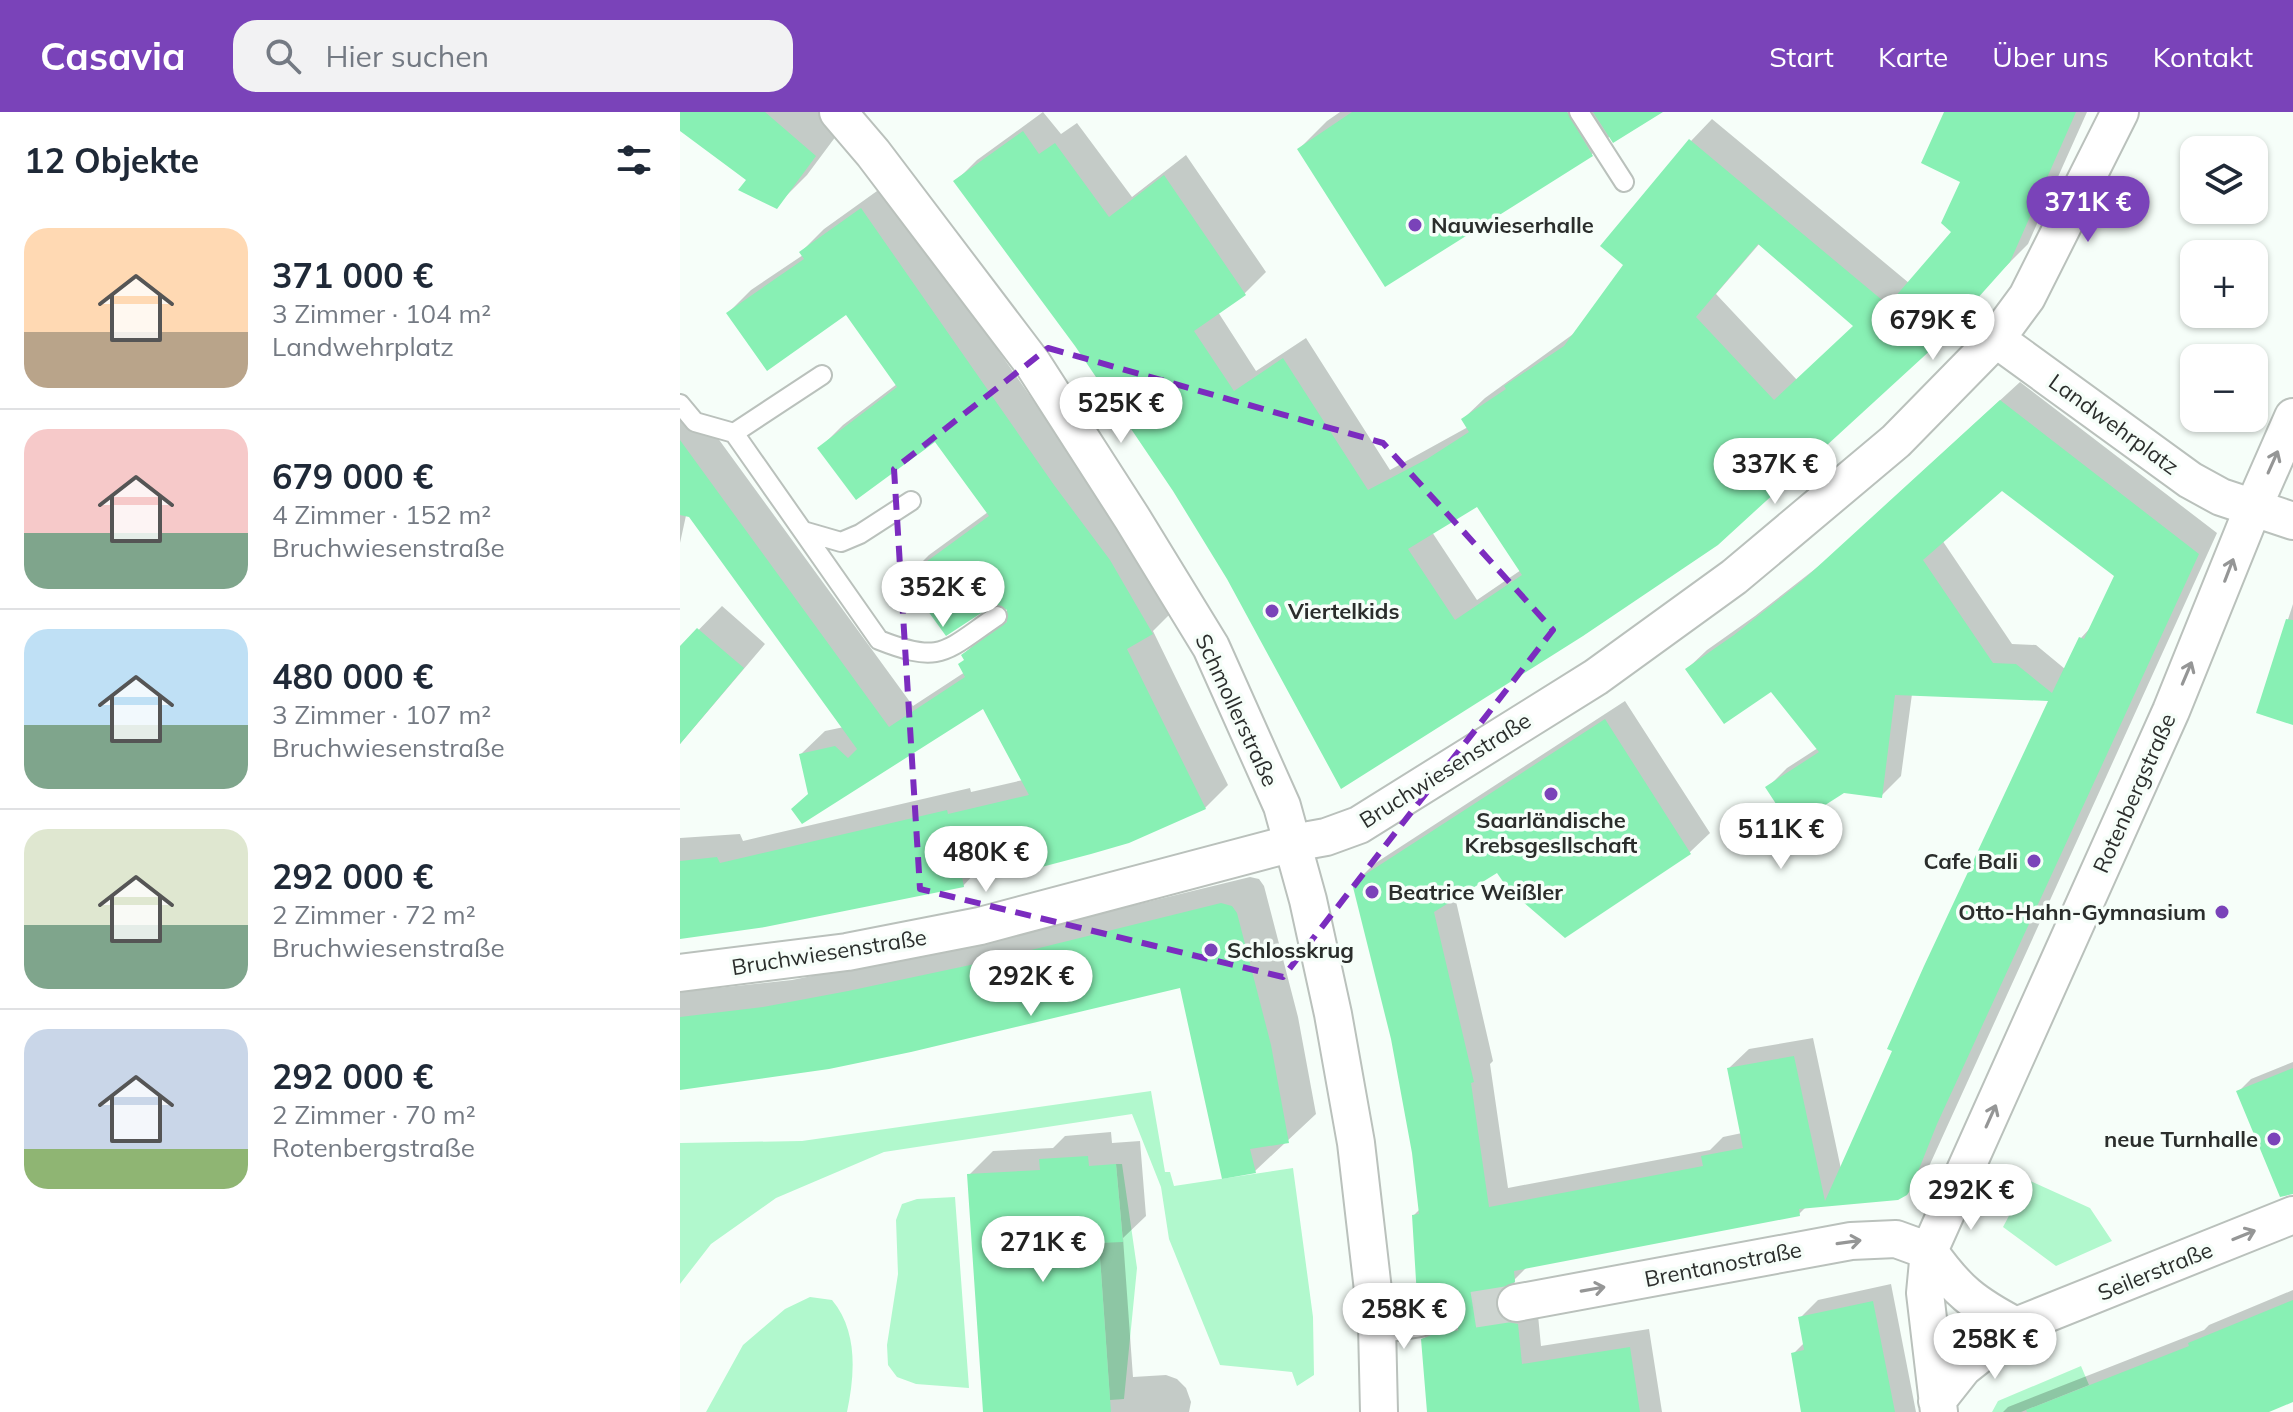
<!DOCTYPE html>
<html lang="de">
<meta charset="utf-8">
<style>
body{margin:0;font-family:Mulish,sans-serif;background:#f2f2f3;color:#1f2937;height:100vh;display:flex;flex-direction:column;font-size:30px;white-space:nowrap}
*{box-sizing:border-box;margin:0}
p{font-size:26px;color:#747a83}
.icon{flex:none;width:44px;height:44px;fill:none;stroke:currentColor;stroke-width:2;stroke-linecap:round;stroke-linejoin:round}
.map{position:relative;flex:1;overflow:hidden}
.panel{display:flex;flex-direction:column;background:#fff;width:680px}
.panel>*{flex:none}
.fabs{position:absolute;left:1500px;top:24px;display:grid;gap:16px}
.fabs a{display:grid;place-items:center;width:88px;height:88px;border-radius:16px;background:#fff;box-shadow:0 2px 6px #0004;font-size:40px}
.price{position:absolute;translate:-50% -68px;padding:0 18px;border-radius:28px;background:#fff;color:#222;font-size:26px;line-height:52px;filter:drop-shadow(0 2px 4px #0008)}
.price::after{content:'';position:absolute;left:50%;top:48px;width:24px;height:18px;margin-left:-12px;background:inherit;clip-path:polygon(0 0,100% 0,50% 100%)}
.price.on{background:#7a43b9;color:#fff}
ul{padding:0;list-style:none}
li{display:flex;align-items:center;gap:24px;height:200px;padding:0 24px}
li+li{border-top:2px solid #e0e1e3}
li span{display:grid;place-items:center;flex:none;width:224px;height:160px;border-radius:24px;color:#555}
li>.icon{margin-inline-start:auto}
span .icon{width:96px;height:96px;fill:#fffc;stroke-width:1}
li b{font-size:34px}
h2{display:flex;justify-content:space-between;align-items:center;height:96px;padding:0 24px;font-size:34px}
header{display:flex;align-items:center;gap:48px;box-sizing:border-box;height:112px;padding:0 40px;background:#7a43b9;color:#fff}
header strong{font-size:38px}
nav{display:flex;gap:44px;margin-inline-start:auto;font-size:28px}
.search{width:560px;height:72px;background:#f2f2f3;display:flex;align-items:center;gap:20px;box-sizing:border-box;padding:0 28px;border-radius:24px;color:#747a83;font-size:30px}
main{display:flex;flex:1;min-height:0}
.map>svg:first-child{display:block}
</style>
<header>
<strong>Casavia</strong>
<div class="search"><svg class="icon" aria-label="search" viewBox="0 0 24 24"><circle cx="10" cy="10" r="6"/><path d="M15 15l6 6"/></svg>Hier suchen</div>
<nav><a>Start</a><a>Karte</a><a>Über uns</a><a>Kontakt</a></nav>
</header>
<main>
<section class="panel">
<h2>12 Objekte<svg class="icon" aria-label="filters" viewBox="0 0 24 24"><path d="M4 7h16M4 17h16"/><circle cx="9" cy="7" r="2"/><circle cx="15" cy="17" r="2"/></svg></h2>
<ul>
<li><span style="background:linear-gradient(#ffd9b3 65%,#b9a48a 0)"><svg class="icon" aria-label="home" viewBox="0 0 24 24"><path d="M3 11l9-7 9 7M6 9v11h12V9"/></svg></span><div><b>371 000 €</b><p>3 Zimmer · 104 m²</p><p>Landwehrplatz</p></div></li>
<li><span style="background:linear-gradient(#f6c9c9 65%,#7fa58c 0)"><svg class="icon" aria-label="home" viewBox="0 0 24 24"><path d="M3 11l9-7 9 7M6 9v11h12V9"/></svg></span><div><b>679 000 €</b><p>4 Zimmer · 152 m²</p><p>Bruchwiesenstraße</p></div></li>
<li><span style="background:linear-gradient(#bfe0f5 60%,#7fa58c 0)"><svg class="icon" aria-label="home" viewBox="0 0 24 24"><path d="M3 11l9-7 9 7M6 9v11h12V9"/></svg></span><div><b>480 000 €</b><p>3 Zimmer · 107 m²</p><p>Bruchwiesenstraße</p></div></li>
<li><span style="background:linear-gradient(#dfe7d0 60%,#7fa58c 0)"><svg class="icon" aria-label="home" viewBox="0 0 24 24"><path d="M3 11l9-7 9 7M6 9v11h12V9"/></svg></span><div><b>292 000 €</b><p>2 Zimmer · 72 m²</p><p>Bruchwiesenstraße</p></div></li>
<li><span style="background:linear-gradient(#c9d6e8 75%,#8fb573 0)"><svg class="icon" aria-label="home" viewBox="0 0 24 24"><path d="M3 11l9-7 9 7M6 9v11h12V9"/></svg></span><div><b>292 000 €</b><p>2 Zimmer · 70 m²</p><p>Rotenbergstraße</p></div></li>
</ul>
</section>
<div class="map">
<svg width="1613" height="1300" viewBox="0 0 1613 1300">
<rect width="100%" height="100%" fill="#f6fef9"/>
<!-- green -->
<path fill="#b1f8cd" d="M471,979L485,1060H490L494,1074L613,1056L633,1205L634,1263L617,1274L612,1260L540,1253L489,1127L481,1075L452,1002L204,1040L96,1086L31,1132L0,1172V1031L122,1029Z
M436,1052H442L457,1156L444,1287L430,1288L419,1131L443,1129Z
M1348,1068L1410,1096L1432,1129L1376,1154L1323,1115Z
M275,1085L289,1276L236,1272L217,1265L208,1253L207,1233L218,1162L216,1108L222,1092L237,1087Z
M130,1185L152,1188C178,1219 175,1262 167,1300H26L63,1233L105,1197Z
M1401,1254L1409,1273L1341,1300H1312L1318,1289Z"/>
<!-- shadow -->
<path fill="#0003" fill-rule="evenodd" d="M0,0H151L165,12L127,63L96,94L68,68L0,17Z
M363,0L381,22L397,11L452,85L506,43L586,160L565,181L538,200L576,259L626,226L710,358L788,315L783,307L805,286L896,220L946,152L1011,29L1032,7L1229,171L1273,120L1282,69L1266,0H1407L1348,132L1326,154L662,674L543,457L495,378L391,226L276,69L297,48ZM1080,131L1176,213L1117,268L1036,182ZM798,392L841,458L797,488L752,420Z
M660,0H979L931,23L912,42L619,37L647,9Z
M204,74L396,350L495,497L473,519L548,673L525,696L297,759L283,774L0,825V726L60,722L63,729L290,676L291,680L343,668L303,594L130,682L121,642L145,619L164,615L7,399L0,431V302L13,292L233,594L285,560L286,547L283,543L306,520L329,503L328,495L226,466L249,443L308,400L256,327L140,336L163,313L217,272L166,200L48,201L71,178L123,143L121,140L144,117Z
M1340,270L1537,421L1246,1061L1226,1082L1127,1094L1119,1102L847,1155L835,1167L834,1174L857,1193L861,1234L969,1217L982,1300H749L743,1228L762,1209L763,1203L734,1103L740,1097L734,1040L713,927L674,772L694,752L945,589L1030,721L1010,740L885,824L818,759L775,785L813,949L810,952L828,1076L1030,1038L1043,1025L1062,1021L1049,956L1069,937L1133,926L1161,1057L1371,587L1232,582L1221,664L1201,684L1163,679L1087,676L1107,656L1138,636L1092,577L1007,557L1027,538L1075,504L1144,450ZM1322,376L1437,463L1412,514L1401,526L1385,557L1356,533L1332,532L1262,428Z
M1613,492V611L1578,600Z
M42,494L85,532L0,632V537Z
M570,765L579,767L584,774L618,905L636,1002L575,1059L501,874L0,975V880L112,868L324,825Z
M1613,950V1047L1558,980L1571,967Z
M431,1020L432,1031L460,1029L466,1104L443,1126L453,1265L486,1263L497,1267L506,1276L511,1290L509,1300H305L289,1063L313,1039L373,1036L385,1024Z
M1211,1172L1236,1300H1123L1113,1242L1124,1231L1120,1206L1138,1188Z
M1613,1178V1289L1585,1300H1323L1328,1295L1524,1218L1529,1213Z"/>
<!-- building -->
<path fill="#88f0b4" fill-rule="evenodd" d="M0,0H85L136,44L97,97L58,78L66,68L0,19Z
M672,0H887L913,44L705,175L617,37Z
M913,0H983L933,31Z
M1264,0H1396L1330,150L1254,235L1038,433L903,524L661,677L547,467L493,379L395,234L273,69L343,19L359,42L375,31L429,105L484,63L566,183L514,219L554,279L603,246L688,378L747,347L789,320L781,307L826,277L824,274L884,234L943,153L920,134L1009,27L1208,193L1271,120L1261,111L1280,70L1241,51ZM1078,132L1173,214L1094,288L1016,205ZM797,395L842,463L775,508L728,437Z
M181,96L374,373L430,448L473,522L447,537L526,697L449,731L411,742L354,757L352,748L282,765L284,775L85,815L0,827V749L37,745L40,751L267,698L268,702L349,683L303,597L122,712L111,697L128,682L119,642L155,634L168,646L177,637L9,405L0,403V328L209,615L285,565L278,552L284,548L281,543L327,510V498L315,492L266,524L224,466L309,404L255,330L176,388L137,336L217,275L166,203L87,259L46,201L124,147L119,140Z
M1320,288L1519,442L1257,1012L1231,1077L1227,1083L1218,1088L1119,1097L1120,1104L834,1159L835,1170L822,1176L817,1183L815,1194L821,1205L828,1210L838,1212L842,1252L950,1235L960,1300H747L741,1227L754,1222L760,1213L761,1203L756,1192L747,1186L737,1185L732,1103L739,1102L732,1041L711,927L672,771L925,607L1011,742L885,826L828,777L817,761L754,800L794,970L791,971L809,1095L1023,1054L1021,1044L1063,1036L1047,956L1114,944L1145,1089L1212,939L1207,937L1244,854L1368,589L1215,583L1202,686L1164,681L1111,715L1085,675L1139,640L1091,580L1044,612L1005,557L1054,523L1122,469ZM1322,379L1434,464L1404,527L1399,525L1372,581L1336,552L1313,551L1243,448Z
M1606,507L1613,508V613L1576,601Z
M17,516L64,556L0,632V534Z
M541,791L552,794L557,801L591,933L609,1031L570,1037L576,1061L542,1067L500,876L231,940L149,957L0,978V905L83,895L168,879L295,852Z
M1613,956V1082L1600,1085L1556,979Z
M408,1044L409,1054L436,1052L443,1130L419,1131L431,1300H303L287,1062L360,1058L359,1047Z
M1613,1188V1290L1589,1300H1347L1346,1298L1509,1234L1508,1231Z
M1193,1189L1215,1300H1121L1111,1241L1124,1238L1118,1205Z"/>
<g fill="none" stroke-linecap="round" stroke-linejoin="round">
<!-- minor-tunnel -->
<path stroke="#cdd4d0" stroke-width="36" stroke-dasharray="36 18" stroke-linecap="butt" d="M740,1206L836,1191"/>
<defs>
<path id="service" d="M899,0L944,70
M0,292L15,310L54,321L199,528C262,553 265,539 317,504
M54,321L142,263
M123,419L161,430L180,422L231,389"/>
<path id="minor" d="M158,0L193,41L353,252L452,406L531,535L602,694L628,788L653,902L676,1031L697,1213L699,1300
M1316,227L1510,368L1541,385L1613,409
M0,861L167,840L300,814L613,731L646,725L679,713L916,565L1054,465L1216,329L1316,227L1347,185L1440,0
M1249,1139C1276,1178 1294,1192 1336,1214
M836,1191L1171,1129L1216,1127L1249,1139
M697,1213L740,1206
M1257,1289L1283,1256L1336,1214L1613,1103
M1259,1300L1245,1181L1249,1139L1491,599L1573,396L1613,305"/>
</defs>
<!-- service casing -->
<use href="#service" stroke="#bac1bc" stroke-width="22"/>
<!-- minor casing -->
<use href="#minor" stroke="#bac1bc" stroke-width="40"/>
<!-- service -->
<use href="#service" stroke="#fff" stroke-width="18"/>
<!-- minor -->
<use href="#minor" stroke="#fff" stroke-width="36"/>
</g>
<!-- one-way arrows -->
<defs><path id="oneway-shaft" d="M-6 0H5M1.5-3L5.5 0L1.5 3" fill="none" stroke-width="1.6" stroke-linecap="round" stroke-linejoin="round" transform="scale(2)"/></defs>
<g stroke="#959696">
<use href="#oneway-shaft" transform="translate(1593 350) rotate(-66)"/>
<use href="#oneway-shaft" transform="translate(1549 458) rotate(-69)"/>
<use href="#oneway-shaft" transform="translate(1507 561) rotate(-67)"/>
<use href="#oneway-shaft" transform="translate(1311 1004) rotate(-66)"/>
<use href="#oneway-shaft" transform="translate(1564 1123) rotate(-22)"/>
<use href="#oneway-shaft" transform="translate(1169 1130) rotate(-8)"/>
<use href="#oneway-shaft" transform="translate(913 1177) rotate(-10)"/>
</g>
<!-- marked area -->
<path fill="none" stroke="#7b2cbf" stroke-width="6" stroke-dasharray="16 10" stroke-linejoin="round" d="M368,236L703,331L873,518L603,865L240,777L214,357Z"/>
<!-- markers -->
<g fill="#7a43b9" stroke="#f6fef9" stroke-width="3">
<circle cx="735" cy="113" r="8"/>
<circle cx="592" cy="499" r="8"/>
<circle cx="871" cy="682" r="8"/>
<circle cx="1354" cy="749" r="8"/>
<circle cx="692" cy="780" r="8"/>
<circle cx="1542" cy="800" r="8"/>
<circle cx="531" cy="838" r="8"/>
<circle cx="1594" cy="1027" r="8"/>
</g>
<g text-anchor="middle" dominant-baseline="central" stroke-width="7" stroke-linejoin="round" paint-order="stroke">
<!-- poi labels -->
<g font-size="22" font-weight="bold" fill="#2b2e2c" stroke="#f6fef9" text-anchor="start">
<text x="751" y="113">Nauwieserhalle</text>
<text x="608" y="499">Viertelkids</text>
<text x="871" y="708" text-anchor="middle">Saarländische<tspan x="871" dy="25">Krebsgesllschaft</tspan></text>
<text x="1338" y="749" text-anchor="end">Cafe Bali</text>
<text x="708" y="780">Beatrice Weißler</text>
<text x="1526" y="800" text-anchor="end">Otto-Hahn-Gymnasium</text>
<text x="547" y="838">Schlosskrug</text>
<text x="1578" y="1027" text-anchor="end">neue Turnhalle</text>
</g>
<!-- street labels -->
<g font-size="22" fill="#2b2e2c" stroke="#f6fef9">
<text transform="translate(1434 312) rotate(36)">Landwehrplatz</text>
<text transform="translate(557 598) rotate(65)">Schmollerstraße</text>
<text transform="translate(765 658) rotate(-32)">Bruchwiesenstraße</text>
<text transform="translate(1454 681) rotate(-66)">Rotenbergstraße</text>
<text transform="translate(149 840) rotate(-9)">Bruchwiesenstraße</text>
<text transform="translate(1043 1152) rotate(-11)">Brentanostraße</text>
<text transform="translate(1475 1159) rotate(-22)">Seilerstraße</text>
</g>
</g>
</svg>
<div class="fabs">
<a><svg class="icon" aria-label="layers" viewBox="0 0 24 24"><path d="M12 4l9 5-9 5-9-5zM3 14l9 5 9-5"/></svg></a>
<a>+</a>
<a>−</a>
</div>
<b class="price on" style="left:1408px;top:132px">371K €</b>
<b class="price" style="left:1253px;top:250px">679K €</b>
<b class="price" style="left:441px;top:333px">525K €</b>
<b class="price" style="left:1095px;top:394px">337K €</b>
<b class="price" style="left:263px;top:517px">352K €</b>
<b class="price" style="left:1101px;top:759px">511K €</b>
<b class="price" style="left:306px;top:782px">480K €</b>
<b class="price" style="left:351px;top:906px">292K €</b>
<b class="price" style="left:1291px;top:1120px">292K €</b>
<b class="price" style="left:363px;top:1172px">271K €</b>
<b class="price" style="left:724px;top:1239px">258K €</b>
<b class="price" style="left:1315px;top:1269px">258K €</b>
</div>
</main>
